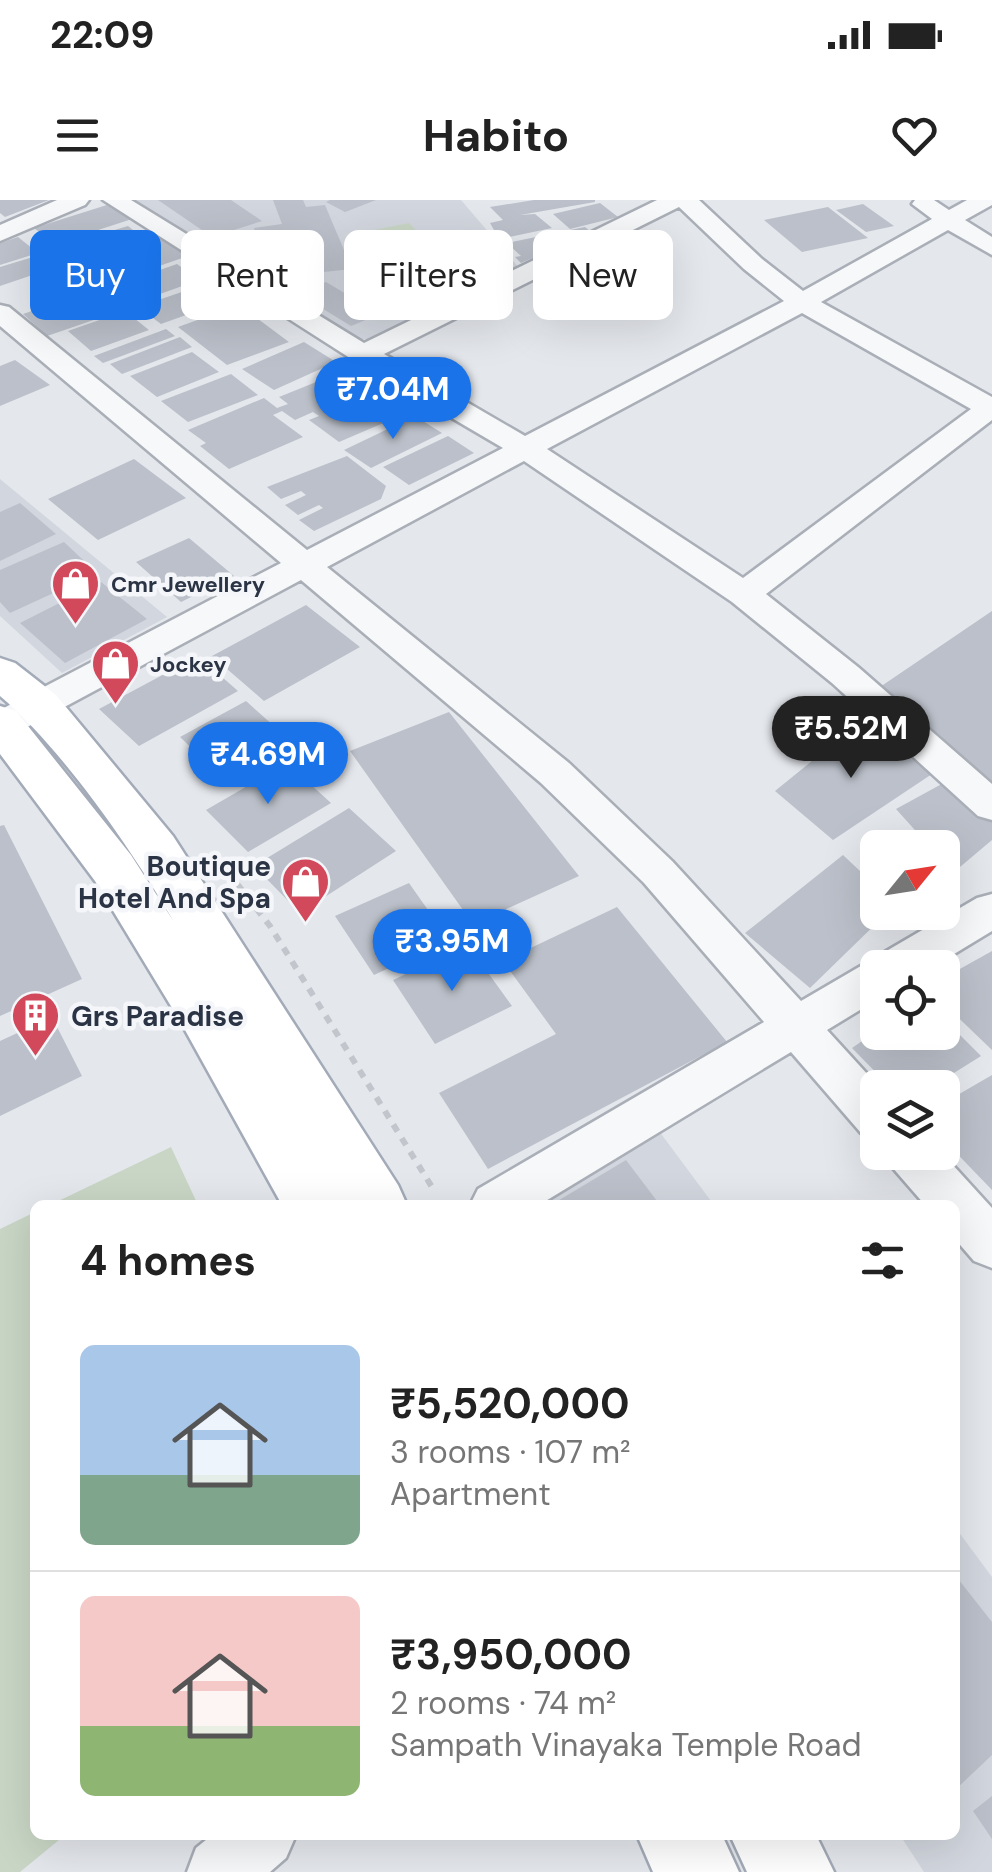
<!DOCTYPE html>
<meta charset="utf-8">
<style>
body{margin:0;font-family:"DM Sans",sans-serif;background:#f2f2f2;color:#222;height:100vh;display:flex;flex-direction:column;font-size:38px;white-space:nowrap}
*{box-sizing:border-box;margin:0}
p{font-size:32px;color:#767676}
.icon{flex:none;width:55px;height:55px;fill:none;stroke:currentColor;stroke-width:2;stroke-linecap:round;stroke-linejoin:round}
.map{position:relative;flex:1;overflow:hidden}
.panel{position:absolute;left:30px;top:1000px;width:930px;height:640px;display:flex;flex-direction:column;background:#fff;border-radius:15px;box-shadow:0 10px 40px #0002}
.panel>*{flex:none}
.top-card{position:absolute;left:30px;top:30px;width:932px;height:90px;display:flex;gap:20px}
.needle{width:65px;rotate:60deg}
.controls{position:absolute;left:860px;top:630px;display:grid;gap:20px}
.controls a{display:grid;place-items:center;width:100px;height:100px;border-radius:15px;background:#fff;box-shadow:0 10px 40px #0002;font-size:50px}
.price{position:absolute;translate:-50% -85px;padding:0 22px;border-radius:35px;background:#1a73e8;color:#fff;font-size:32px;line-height:65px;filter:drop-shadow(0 2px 5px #0008)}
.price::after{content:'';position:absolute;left:50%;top:60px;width:30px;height:22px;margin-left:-15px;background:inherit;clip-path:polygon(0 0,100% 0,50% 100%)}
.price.selected{background:#222;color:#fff}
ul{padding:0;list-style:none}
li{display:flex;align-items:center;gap:30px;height:250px;padding:0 50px}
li+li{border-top:2px solid #e0e0e0}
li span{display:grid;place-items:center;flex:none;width:280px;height:200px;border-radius:15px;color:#555}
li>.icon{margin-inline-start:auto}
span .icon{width:120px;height:120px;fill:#fffc;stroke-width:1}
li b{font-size:42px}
h2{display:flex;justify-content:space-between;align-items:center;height:120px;padding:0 50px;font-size:42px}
.chip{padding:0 35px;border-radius:15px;background:#fff;box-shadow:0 10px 40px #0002;font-size:35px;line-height:90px}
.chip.selected{background:#1a73e8;color:#fff}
.status{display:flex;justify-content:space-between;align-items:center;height:70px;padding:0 50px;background:#fff;direction:ltr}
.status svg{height:28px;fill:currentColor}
header{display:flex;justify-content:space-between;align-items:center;height:130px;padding:0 50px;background:#fff;font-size:45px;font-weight:700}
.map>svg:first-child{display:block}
</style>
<div class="status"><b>22:09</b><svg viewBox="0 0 49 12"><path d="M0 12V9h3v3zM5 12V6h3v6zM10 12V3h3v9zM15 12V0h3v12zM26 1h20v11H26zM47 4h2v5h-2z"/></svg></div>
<header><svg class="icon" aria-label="menu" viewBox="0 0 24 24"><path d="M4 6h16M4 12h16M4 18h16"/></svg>Habito<svg class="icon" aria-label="heart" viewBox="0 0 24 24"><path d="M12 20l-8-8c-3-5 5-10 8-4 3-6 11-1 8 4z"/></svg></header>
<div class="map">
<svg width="992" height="1672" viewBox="0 0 992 1672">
<rect width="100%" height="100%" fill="#e4e7ec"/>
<!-- built -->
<path fill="#d2d6de" d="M130,0H461L520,69L379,139H354Z
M0,279L167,417L62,473L0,416Z
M656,927L714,1005H527Z
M955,1327L992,1377V1672H924L900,1635H955Z"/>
<!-- green -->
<path fill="#c9d6c5" d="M409,23L454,70L397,83L354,34Z
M171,947L198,1005H50Z
M35,1012V1635H65L20,1672H0V1029Z"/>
<!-- building -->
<path fill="#bbc0ca" d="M0,0H49L5,17L0,13Z
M158,0H231L262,21L212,37Z
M273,0H303L306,7L325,5L352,69L314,73L309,59L296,61L287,37L276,39L284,63L266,66L254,28L282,24Z
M330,0H376L345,12L326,2Z
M534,0H595V2L520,15L535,14L552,28L504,38L494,30L490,23L503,20L490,7Z
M600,3L618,17L570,29L553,14Z
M110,4L132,19L55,44L34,28Z
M863,4L894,26L866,32L836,10Z
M828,7L868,38L802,52L764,20Z
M128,26L144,39L87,56L71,43Z
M585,27L597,37L555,48L521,63L515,57L521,56L507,43Z
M18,37L38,53L0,65V43Z
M161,37L188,56L116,81L90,60Z
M43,54L59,66L0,86V67Z
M177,64L199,80L135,103L114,86Z
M326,82L380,114L351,126L297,93Z
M202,85L225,101L161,124L138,107Z
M91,91L117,112L47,136L23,114Z
M239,105L289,142L227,165L178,127Z
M125,111L149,130L91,151L68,131Z
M166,129L175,136L103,163L94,156Z
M180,137L192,147L122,174L110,164Z
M304,142L336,162L274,190L242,169Z
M192,152L219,172L157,197L130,176Z
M15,160L50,185L0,206V166Z
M341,172L402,215L339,242L309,220L319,216L313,212L295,220L282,211L273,215L303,237L229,269L200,246L206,243L188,230L264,198L277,208L288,204L279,197Z
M231,174L258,195L188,222L161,201Z
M415,216L442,233L371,268L344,250Z
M448,236L474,253L409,285L383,267Z
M347,256L386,286L381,299L314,331L299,320L323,308L319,305L298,315L285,305L306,295L301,291L281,299L267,287Z
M134,259L186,298L98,340L48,299Z
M20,303L56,334L0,361V312Z
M189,338L234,376L181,402L136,362Z
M64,342L97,373L10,413L0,402V370Z
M101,382L147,419L65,463L20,423Z
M306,405L360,447L264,501L212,456Z
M992,411V589L880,487Z
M198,456L238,491L139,546L99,509Z
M246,501L294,544L227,582L180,537Z
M449,512L579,676L473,724L350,551Z
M860,522L932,574L833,640L775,591Z
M287,563L331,603L248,652L206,610Z
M949,580L992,619V640L954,672L942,660V648H931L896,609Z
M349,608L396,651L300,713L254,666Z
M4,625L82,779L0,816V626Z
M843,655L878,688V712H888L810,788L745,733Z
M409,683L449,740L374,775L335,716Z
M617,707L727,842L488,969L439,893L556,834L503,761Z
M468,745L512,806L435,844L393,780Z
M992,751V850L942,802V779Z
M52,817L82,876L0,916V841Z
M942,817L981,856L930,888H891L852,848L878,830L942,832Z
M992,875V990L942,938V904Z
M626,960L660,1005H551Z
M955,1375L992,1422V1555L955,1590Z
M992,1596V1639L973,1611Z"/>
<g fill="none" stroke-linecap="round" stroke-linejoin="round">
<defs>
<path id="street" d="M57,0H89L85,5L0,41V25Z
M103,0H131L364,143L657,0H699L762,59L803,91L932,19L912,4L915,0H934L949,10L967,0H992V5L965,20L992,37V55L948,30L821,102L992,197V220L766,394L858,467L992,584V620L978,616L832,483L732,402L524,261L327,367L569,563L672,661L801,801L977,698L992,694V731L931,768H878V799L827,830L880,888L878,939L861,933L791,852L539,1005H470L478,989L764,822L644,683L541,583L301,380L16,533L0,536V510L281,363L0,126V105L9,107L307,350L503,248L353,160ZM679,7L744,69L784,101L525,236L384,154ZM802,113L971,209L743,378L547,249Z
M885,952H941L992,1008V1068L974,1061L955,1039V1005H925L892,967Z
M212,1635H296L286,1658L270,1672H187L196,1648Z"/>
<path id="primary" d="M0,458L15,463L56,495L173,636L398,985L407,1005H282L180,821L95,681L0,554V506L16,511L131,655L174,722C132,650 63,550 0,496Z
M637,1635H722L739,1672H653Z
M730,1635H816L834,1672H747Z"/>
</defs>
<!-- street casing -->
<use href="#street" stroke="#a9aeb7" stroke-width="5"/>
<!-- primary casing -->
<use href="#primary" stroke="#a3abb8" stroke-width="5"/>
<!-- path -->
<path stroke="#c2c5cb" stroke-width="6" stroke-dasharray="8 8" stroke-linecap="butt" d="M217,658L270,726L432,987"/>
<!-- street -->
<use href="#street" fill="#f7f8fa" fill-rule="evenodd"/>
<!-- primary -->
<use href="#primary" fill="#fff" fill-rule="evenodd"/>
</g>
<!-- icons -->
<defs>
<symbol id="shop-pin" viewBox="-11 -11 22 30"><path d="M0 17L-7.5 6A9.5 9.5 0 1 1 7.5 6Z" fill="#d1495b" stroke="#f4f6f9"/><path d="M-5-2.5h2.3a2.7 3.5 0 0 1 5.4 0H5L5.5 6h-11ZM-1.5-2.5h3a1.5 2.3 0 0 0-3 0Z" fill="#fff"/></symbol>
<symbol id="building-pin" viewBox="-11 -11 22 30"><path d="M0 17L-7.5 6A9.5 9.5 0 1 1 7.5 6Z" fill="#d1495b" stroke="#f4f6f9"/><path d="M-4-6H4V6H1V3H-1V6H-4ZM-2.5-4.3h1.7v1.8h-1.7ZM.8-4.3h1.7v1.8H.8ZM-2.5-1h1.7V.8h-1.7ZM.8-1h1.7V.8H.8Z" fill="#fff"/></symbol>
</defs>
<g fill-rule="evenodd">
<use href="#shop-pin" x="48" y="356" width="55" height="75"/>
<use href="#shop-pin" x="88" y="436" width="55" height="75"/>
<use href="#shop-pin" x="278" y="654" width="55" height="75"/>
<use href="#building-pin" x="8" y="788" width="55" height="75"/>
</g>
<g text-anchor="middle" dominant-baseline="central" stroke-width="9" stroke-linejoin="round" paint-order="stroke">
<!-- far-poi labels -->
<g font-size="22" font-weight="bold" fill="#2b3445" stroke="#f4f6f9" text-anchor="start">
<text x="111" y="384">Cmr Jewellery</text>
<text x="150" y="464">Jockey</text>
</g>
<!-- poi labels -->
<g font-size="28" font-weight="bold" fill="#2b3445" stroke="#f4f6f9" text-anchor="end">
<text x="271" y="666">Boutique<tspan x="271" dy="32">Hotel And Spa</tspan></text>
<text x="71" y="816" text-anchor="start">Grs Paradise</text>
</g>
</g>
</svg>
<div class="controls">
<a><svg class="needle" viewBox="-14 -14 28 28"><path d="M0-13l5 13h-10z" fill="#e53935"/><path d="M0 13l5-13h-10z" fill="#767676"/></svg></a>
<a><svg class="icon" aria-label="locate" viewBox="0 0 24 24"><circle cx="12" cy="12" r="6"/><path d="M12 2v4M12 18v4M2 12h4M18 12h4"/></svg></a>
<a><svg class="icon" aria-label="layers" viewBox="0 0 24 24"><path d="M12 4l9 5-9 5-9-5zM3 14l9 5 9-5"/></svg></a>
</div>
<b class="price" style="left:393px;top:242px">₹7.04M</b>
<b class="price selected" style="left:851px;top:581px">₹5.52M</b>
<b class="price" style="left:268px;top:607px">₹4.69M</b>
<b class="price" style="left:452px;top:794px">₹3.95M</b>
<div class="top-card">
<a class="chip selected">Buy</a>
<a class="chip">Rent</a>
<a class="chip">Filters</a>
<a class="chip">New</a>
</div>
<section class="panel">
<h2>4 homes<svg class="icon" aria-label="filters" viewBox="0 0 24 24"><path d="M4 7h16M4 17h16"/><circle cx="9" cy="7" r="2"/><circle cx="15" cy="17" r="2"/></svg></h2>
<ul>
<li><span style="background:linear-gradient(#a9c7e8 65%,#7fa58c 0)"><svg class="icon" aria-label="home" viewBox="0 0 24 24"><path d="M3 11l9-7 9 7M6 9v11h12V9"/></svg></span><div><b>₹5,520,000</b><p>3 rooms · 107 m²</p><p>Apartment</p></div></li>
<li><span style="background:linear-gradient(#f6c9c9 65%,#8fb573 0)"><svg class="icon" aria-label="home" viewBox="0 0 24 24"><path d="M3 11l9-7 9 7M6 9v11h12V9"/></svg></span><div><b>₹3,950,000</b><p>2 rooms · 74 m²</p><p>Sampath Vinayaka Temple Road</p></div></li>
</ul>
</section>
</div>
